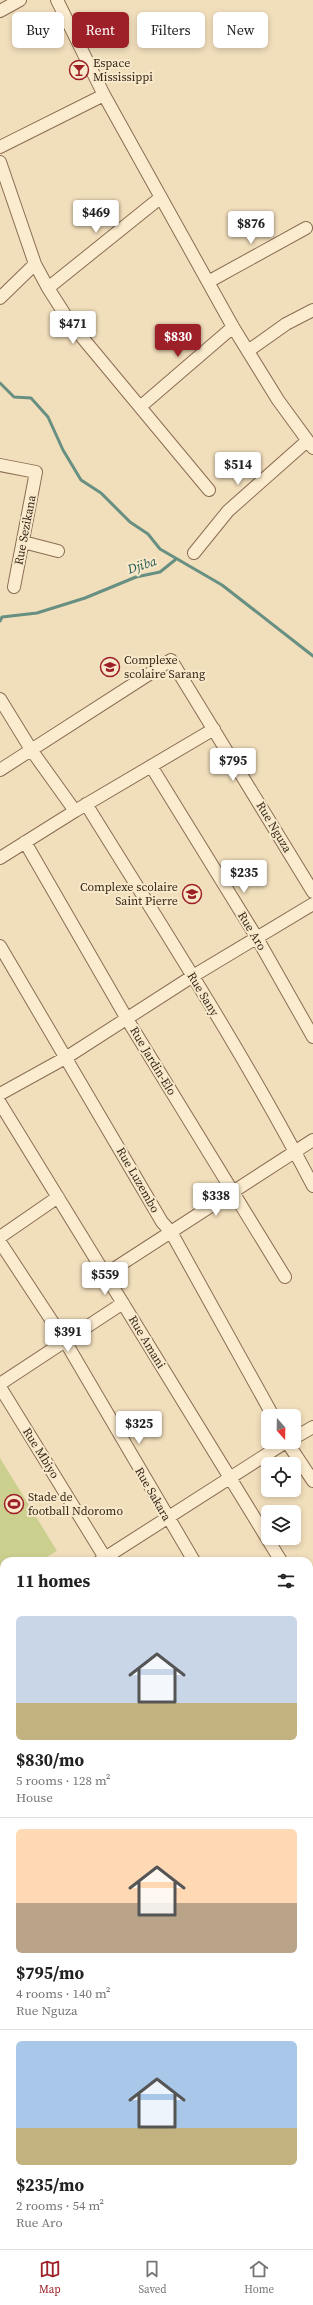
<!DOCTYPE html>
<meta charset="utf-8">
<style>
body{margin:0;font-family:"Source Serif 4",serif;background:#f2f2f2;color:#222;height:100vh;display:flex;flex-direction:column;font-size:15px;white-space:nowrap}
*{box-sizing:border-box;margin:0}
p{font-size:13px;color:#767676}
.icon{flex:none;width:22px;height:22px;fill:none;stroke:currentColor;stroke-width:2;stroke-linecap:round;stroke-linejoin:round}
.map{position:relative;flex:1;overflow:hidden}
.side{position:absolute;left:0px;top:1557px;width:313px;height:692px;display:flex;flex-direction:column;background:#fff;border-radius:12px 12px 0 0;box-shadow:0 2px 6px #0003}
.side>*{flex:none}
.banner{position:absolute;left:12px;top:12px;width:289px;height:36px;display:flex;gap:8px}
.needle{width:26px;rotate:160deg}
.tools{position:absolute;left:261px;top:1409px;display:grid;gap:8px}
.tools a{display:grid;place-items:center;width:40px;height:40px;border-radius:6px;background:#fff;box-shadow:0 2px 6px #0003;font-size:20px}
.price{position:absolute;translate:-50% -34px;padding:0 9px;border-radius:4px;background:#fff;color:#222;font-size:13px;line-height:26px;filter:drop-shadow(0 1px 2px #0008)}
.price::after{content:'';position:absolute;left:50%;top:24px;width:12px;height:9px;margin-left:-6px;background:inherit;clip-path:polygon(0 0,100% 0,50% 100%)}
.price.active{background:#9d1f27;color:#fff}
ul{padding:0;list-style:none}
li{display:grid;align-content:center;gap:8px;height:212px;padding:0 16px}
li+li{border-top:1px solid #e0e0e0}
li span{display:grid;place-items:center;height:124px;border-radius:6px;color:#555}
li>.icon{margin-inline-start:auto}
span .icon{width:72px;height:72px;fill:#fffc;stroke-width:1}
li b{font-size:17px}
h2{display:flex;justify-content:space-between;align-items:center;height:48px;padding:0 16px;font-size:17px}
.pill{padding:0 14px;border-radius:6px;background:#fff;box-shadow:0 2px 6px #0003;font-size:14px;line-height:36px}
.pill.active{background:#9d1f27;color:#fff}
.tab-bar{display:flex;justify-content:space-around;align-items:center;height:56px;border-top:1px solid #e0e0e0;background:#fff;font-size:11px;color:#767676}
.tab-bar a{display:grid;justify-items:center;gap:2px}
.tab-bar .active{color:#9d1f27}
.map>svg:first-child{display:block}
</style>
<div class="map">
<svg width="313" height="2249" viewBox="0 0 313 2249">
<rect width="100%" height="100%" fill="#f1debb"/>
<!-- green -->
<path fill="#ccd08f" d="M0,1458L57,1551L40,1561H4V1583L0,1585Z"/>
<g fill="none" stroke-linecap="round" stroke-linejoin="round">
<!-- stream -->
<path stroke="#679083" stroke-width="3" d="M0,383L14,397L31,398L48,417L63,450L81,480L101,493L130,522L148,534L160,549L222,585L313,656
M0,621L2,617L37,613L85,598L136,577L160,572L175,560
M309,1941L313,1940
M0,1992L4,1991
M309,2080L313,2078
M242,2249L243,2245"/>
<defs>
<path id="minor" d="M57,0L104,95L233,327L278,400L313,448
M0,11L20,0
M0,147L104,95
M0,162L35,264L48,288L71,324L209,490
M208,282L306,228
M48,288L160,198
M0,298L35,264
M248,351L286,324L313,310
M140,407L233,327
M0,465L36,472L14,587
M23,542L58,551
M194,553L228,511L307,441
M0,699L32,751L75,811
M151,766L257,938L313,1037
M0,770L171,660L313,892
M86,804C164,930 245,1055 313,1186
M25,842L127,1019L285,1277
M0,858L75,811L214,729
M0,946L162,1222L171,1232L273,1416
M0,1094L67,1057L193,976L313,904
M0,1103L281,1561
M0,1237L58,1197
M0,1242L65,1341L194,1561
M106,1274L313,1140
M0,1384L123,1303
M0,1387L107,1561
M294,1438L313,1427
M287,1442L313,1481
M100,1561L286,1442
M309,1606L313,1612
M0,1621L4,1619
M309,1631L313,1628
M0,1696L4,1706
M0,1823L4,1821
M309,1842L313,1849
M0,1903H4
M309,1913L313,1911
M309,2010L313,2009
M0,2073L4,2088
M0,2099L4,2098
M55,2245L56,2249
M148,2245L149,2249"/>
</defs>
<!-- minor casing -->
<use href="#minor" stroke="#8a6d54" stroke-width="14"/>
<!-- minor -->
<use href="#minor" stroke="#fceccf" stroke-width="12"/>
</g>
<!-- icons -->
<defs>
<symbol id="bar-ring" viewBox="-11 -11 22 22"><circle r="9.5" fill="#f8e9cb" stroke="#9d1f27" stroke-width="1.5"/><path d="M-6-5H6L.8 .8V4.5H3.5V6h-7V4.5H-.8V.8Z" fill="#9d1f27"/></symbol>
<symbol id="school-ring" viewBox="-11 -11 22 22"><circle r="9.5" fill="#f8e9cb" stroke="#9d1f27" stroke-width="1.5"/><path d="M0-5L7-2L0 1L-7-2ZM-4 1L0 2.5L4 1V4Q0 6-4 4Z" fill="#9d1f27"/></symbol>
<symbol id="stadium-ring" viewBox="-11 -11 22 22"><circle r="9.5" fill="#f8e9cb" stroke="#9d1f27" stroke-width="1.5"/><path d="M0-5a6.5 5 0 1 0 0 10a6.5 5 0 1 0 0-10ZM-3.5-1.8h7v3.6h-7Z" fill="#9d1f27"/></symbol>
</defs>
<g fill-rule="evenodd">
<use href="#bar-ring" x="68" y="59" width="22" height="22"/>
<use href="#school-ring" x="99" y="656" width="22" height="22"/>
<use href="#school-ring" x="181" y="883" width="22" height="22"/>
<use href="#stadium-ring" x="3" y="1493" width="22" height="22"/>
</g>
<g text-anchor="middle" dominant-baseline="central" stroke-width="4" stroke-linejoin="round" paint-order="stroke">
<!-- poi labels -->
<g font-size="12" fill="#37271a" stroke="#f8e9cb" text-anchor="start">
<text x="93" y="63">Espace<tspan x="93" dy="14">Mississippi</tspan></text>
<text x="124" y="660">Complexe<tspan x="124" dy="14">scolaire Sarang</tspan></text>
<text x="178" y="887" text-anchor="end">Complexe scolaire<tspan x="178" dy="14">Saint Pierre</tspan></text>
<text x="28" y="1497">Stade de<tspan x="28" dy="14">football Ndoromo</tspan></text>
</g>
<!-- street labels -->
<g font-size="12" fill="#37271a" stroke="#f8e9cb">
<text transform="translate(25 530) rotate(-79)">Rue Sezikana</text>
<text transform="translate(274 827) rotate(59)">Rue Nguza</text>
<text transform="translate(252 931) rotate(59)">Rue Aro</text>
<text transform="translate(203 994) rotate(59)">Rue Sany</text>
<text transform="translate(153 1061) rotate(59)">Rue Jardin-Elo</text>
<text transform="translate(138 1180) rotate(60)">Rue Luzembo</text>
<text transform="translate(147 1342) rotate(59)">Rue Amani</text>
<text transform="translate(41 1453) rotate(58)">Rue Mbiyo</text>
<text transform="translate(153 1494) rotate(60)">Rue Sakara</text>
</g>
<!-- water labels -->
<g font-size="13" font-style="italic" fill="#285953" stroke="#f8e9cb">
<text transform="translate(142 565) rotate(-18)">Djiba</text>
</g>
</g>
</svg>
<div class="tools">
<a><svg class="needle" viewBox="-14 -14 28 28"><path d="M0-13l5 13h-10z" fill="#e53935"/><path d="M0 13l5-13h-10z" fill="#767676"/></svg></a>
<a><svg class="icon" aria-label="locate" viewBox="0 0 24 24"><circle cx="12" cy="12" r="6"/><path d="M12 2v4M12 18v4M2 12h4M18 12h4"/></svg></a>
<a><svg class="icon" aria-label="layers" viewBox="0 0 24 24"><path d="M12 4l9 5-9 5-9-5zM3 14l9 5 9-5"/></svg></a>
</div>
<b class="price" style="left:96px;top:234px">$469</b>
<b class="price" style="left:251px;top:245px">$876</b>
<b class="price" style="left:73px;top:345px">$471</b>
<b class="price active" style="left:178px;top:358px">$830</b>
<b class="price" style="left:238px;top:486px">$514</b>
<b class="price" style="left:233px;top:782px">$795</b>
<b class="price" style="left:244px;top:894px">$235</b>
<b class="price" style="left:216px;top:1217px">$338</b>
<b class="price" style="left:105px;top:1296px">$559</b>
<b class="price" style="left:68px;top:1353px">$391</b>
<b class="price" style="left:139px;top:1445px">$325</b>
<div class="banner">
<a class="pill">Buy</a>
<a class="pill active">Rent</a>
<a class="pill">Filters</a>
<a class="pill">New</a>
</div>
<section class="side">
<h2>11 homes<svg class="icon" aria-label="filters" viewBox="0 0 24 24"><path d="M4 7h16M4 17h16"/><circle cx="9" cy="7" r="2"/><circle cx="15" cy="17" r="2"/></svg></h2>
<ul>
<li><span style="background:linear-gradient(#c9d6e8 70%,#c2b280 0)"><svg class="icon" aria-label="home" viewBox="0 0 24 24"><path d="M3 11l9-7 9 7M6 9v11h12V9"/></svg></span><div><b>$830/mo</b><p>5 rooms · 128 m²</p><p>House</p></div></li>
<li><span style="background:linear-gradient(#ffd9b3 60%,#b9a48a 0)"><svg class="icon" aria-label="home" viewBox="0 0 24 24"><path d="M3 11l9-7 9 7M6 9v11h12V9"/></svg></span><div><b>$795/mo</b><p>4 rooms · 140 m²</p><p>Rue Nguza</p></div></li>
<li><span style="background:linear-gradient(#a9c7e8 70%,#c2b280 0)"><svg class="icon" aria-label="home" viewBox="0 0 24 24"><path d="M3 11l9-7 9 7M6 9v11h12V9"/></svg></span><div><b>$235/mo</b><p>2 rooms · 54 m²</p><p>Rue Aro</p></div></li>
</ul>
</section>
</div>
<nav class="tab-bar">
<a class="active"><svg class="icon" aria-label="map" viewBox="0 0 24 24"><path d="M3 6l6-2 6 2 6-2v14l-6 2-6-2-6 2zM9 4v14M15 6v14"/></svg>Map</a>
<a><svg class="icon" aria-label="saved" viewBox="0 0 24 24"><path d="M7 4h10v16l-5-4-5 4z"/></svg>Saved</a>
<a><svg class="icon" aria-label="home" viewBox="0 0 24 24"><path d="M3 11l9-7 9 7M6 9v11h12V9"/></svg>Home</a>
</nav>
